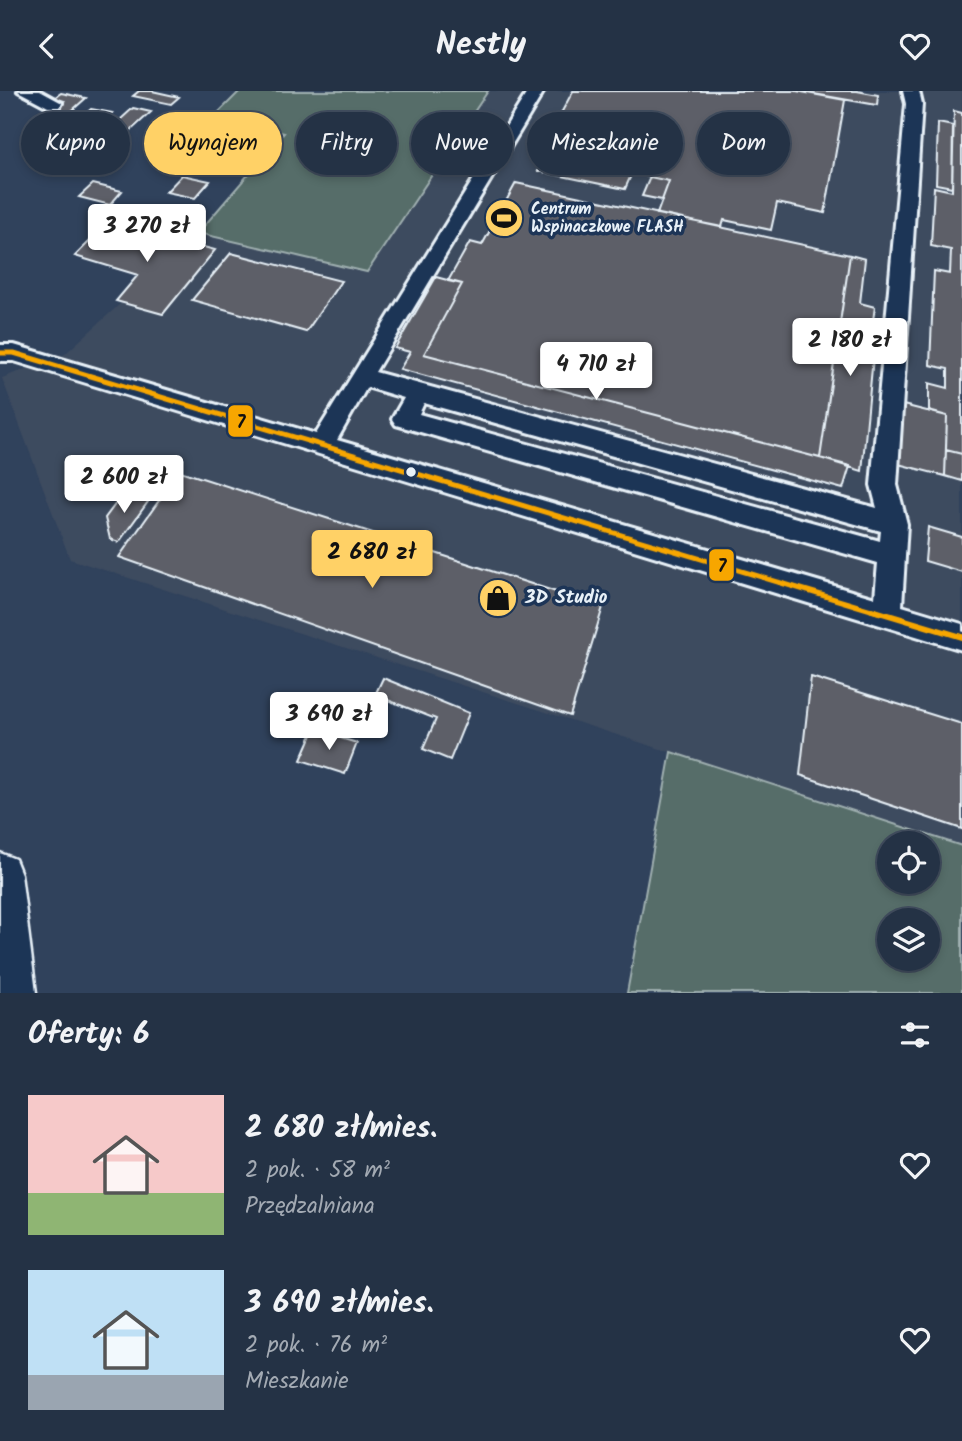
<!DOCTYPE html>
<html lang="pl">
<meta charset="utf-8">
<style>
:root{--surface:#243245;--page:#2c3a4c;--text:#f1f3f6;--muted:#a3aab3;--line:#414d5e;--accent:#ffd166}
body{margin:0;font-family:Kalam,sans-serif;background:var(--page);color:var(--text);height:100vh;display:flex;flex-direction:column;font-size:26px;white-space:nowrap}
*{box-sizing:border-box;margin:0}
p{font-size:23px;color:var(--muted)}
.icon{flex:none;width:38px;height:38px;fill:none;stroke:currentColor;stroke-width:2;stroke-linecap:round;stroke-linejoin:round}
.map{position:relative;height:902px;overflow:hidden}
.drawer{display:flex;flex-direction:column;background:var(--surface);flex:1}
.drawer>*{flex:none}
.top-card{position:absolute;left:21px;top:21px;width:920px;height:63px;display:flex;gap:14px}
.controls{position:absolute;left:877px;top:740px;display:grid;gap:14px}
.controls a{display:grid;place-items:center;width:63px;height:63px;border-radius:50%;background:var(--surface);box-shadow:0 4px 10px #0003,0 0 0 2px var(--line);font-size:35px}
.price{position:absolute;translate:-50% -60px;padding:0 16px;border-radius:7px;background:#fff;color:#222;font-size:23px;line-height:46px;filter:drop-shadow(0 2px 4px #0008)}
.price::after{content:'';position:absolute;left:50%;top:42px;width:21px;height:16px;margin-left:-10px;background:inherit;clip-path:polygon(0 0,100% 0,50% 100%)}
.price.current{background:var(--accent);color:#111}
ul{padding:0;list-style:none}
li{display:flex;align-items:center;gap:21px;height:175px;padding:0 28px}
li span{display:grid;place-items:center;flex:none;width:196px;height:140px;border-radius:0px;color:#555}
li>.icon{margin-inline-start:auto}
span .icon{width:84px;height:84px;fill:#fffc;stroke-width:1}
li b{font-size:30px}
h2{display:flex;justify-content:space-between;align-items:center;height:84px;padding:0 28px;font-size:30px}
.pill{padding:0 24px;border-radius:32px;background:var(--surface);box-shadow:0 4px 10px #0003,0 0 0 2px var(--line);font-size:24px;line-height:63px}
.pill.current{background:var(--accent);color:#111}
header{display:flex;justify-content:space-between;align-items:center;height:91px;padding:0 28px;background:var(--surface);font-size:32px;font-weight:800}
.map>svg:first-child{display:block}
.built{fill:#3e4b5f}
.green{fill:#566d69;stroke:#9fafb0;stroke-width:2;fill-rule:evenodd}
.building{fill:#5d5f67;stroke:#e8f1f8;stroke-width:2}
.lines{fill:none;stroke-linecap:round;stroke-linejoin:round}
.minor-casing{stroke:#e8f1f8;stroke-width:6}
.major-casing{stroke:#e8f1f8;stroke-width:5}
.minor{fill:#1d3557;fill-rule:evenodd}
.major{fill:#1d3557;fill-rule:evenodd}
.bus-1-far1-casing{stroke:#1d3557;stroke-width:10}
.bus-1-casing{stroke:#1d3557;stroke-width:11}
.bus-1-far1{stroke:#f7a600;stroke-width:5}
.bus-1{stroke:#f7a600;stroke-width:6}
.bus-dot{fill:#e8f1f8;stroke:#1d3557;stroke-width:2.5}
.labels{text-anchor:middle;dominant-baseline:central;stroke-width:7;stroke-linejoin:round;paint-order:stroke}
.far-poi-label{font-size:16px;font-weight:bold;fill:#e8f1f8;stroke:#1d3557;text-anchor:start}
.poi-label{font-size:19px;font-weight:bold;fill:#e8f1f8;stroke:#1d3557;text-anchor:start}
.line-badge{stroke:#1d3557;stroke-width:2.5}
.pale-badge-label{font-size:19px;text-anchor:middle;font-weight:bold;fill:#111}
</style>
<header><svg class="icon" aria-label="back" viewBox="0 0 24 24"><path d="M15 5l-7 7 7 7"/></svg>Nestly<svg class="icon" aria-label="heart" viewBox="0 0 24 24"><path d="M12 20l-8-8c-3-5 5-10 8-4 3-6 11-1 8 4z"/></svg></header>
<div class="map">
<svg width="962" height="902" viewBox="0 0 962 902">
<rect width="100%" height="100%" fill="#30425c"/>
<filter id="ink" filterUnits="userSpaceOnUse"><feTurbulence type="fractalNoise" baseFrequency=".0143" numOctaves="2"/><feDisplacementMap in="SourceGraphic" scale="14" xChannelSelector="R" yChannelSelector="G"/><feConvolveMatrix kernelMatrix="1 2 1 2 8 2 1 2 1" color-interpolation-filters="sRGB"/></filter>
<g filter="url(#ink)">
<path class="built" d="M488 0H962V755L70 468 2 287 65 263 198 142 367 180Z"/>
<path class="green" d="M240 0H488L367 181 198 142 284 42 213 27Z
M671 661 962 755V902H627ZM889 752H928V791H889ZM889 830H928V868H889Z"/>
<path class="building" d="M139 0H152L179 6 171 13 133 5Z
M573 0H796L845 9 825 122 777 112 771 139 724 129 722 136 657 123 669 90 539 63Z
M797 0H857L878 4 877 14Z
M61 2 86 7 67 24 51 20 64 10 54 7Z
M133 17 151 21 127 43 109 39Z
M91 18 112 22 104 30 82 26Z
M954 20 962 22V363L946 359 947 325 929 320V292L948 297V278L930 274 934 180 950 183 951 159 931 155 934 96 952 100Z
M938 32 953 35 952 96 936 93Z
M188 38 222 45 208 60 174 53Z
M79 57 104 62 83 82 58 76Z
M546 65 632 82 625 98 538 80Z
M182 84 210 90 195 107 166 101Z
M650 86 669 90 662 109 642 105Z
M516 92 850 164 820 367 424 263 462 193 448 190 470 151 482 154Z
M93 93 122 100 110 114 79 106Z
M109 131 215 159 163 223 116 210 138 184 75 165Z
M231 162 341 190 306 241 192 209Z
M850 164 865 168 860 212 875 216 872 236 857 232V242L875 246 862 380 820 367Z
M436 186 462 193 424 263 850 375 843 398 400 278 410 261 395 257Z
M903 314 947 325 945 385 898 373Z
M946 359 962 363V390L945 385Z
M180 380 603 516 570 625 119 466Z
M125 400 150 408 119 451 110 448 105 427Z
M928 436 962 446V481L925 470Z
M811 586 962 633V738L800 684Z
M383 587 469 622 450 669 423 658 436 628 375 604Z
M314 639 357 652 345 683 301 669Z"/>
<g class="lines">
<g class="minor-casing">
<path id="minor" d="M18 0H40L62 12 60 16H48Z
M528 0H544L375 281 877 417 871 394 906 13 903 0H919L922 13 897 394 907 433 902 515 962 533V559L14 270H0V254H14L316 343ZM367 296 404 307 392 328 396 334 878 472 875 507 337 349ZM424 312 881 440 880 450 419 323Z"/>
</g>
<g class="major-casing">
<path id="major" d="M0 762 15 768 21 783 36 902H0Z"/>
</g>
<use href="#minor" class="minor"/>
<use href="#major" class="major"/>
<g class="bus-1-far1-casing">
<path id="bus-1-far1" d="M0 262H14L878 521"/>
</g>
<g class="bus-1-casing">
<path id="bus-1" d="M872 519 962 546"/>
</g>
<use href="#bus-1-far1" class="bus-1-far1"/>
<use href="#bus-1" class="bus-1"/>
</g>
</g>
<defs>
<g id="stadium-disc" transform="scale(2.0125)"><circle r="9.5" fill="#ffd166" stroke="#1d3557"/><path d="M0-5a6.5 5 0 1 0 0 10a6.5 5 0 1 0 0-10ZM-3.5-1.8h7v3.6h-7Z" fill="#111"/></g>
<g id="shop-disc" transform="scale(2.0125)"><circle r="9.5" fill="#ffd166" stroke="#1d3557"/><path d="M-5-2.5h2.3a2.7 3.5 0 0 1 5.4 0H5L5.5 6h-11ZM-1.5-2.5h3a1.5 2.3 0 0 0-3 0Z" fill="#111"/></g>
</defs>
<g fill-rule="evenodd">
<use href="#stadium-disc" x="504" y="127"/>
<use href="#shop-disc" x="498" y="507"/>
</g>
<circle class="bus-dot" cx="411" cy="381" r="6"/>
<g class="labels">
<g class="far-poi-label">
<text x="531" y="118">Centrum<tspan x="531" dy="18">Wspinaczkowe FLASH</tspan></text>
</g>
<g class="poi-label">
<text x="525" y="507">3D Studio</text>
</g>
</g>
<g class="line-badge">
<rect x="227" y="313" width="27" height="34" rx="7" fill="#f7a600"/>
<rect x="708" y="457" width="27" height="34" rx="7" fill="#f7a600"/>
</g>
<g class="pale-badge-label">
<text x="241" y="337">7</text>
<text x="722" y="481">7</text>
</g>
</svg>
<div class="controls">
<a><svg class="icon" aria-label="locate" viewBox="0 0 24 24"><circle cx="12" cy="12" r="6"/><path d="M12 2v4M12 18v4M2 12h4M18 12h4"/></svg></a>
<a><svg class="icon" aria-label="layers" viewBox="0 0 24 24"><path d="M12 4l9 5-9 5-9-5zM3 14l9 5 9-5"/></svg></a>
</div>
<b class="price" style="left:147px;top:173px">3 270 zł</b>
<b class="price" style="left:850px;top:287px">2 180 zł</b>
<b class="price" style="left:596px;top:311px">4 710 zł</b>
<b class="price" style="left:124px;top:424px">2 600 zł</b>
<b class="price current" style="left:372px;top:499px">2 680 zł</b>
<b class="price" style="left:329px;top:661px">3 690 zł</b>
<div class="top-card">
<a class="pill">Kupno</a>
<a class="pill current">Wynajem</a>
<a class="pill">Filtry</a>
<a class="pill">Nowe</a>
<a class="pill">Mieszkanie</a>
<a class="pill">Dom</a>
</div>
</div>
<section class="drawer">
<h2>Oferty: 6<svg class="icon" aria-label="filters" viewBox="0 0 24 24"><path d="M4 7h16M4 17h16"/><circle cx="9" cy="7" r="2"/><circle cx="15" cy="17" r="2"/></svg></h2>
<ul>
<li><span style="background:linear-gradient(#f6c9c9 70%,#8fb573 0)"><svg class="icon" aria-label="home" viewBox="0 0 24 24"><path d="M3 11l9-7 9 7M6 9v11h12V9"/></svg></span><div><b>2 680 zł/mies.</b><p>2 pok. · 58 m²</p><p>Przędzalniana</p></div><svg class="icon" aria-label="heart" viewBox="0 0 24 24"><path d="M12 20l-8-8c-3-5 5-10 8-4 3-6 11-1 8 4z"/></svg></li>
<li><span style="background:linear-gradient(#bfe0f5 75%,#9aa5b1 0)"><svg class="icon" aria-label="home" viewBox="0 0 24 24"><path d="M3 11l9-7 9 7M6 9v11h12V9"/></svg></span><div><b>3 690 zł/mies.</b><p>2 pok. · 76 m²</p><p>Mieszkanie</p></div><svg class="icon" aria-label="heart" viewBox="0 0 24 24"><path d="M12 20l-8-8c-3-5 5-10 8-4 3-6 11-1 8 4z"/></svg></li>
</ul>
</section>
